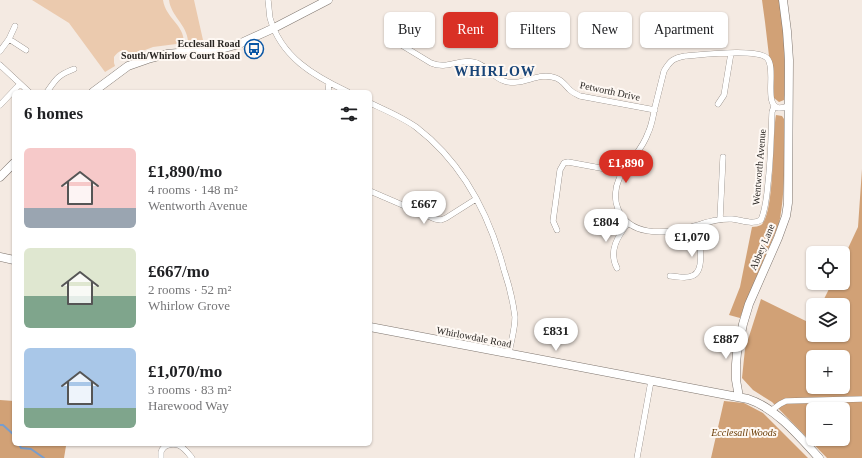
<!DOCTYPE html>
<meta charset="utf-8">
<style>
:root{--surface:#fff;--page:#f2f2f2;--text:#202124;--muted:#757577;--accent:#d93025}
body{margin:0;font-family:"Times New Roman",serif;background:var(--page);color:var(--text);height:100vh;display:flex;flex-direction:column;font-size:15px;white-space:nowrap}
*{box-sizing:border-box;margin:0}
p{font-size:13px;color:var(--muted)}
.icon{flex:none;width:22px;height:22px;fill:none;stroke:currentColor;stroke-width:2;stroke-linecap:round;stroke-linejoin:round}
.map{position:relative;flex:1;overflow:hidden}
.side{position:absolute;left:12px;top:90px;width:360px;height:356px;display:flex;flex-direction:column;background:var(--surface);border-radius:6px;box-shadow:0 1px 3px #0004}
.side>*{flex:none}
.guide{position:absolute;left:384px;top:12px;width:380px;height:36px;display:flex;gap:8px}
.fabs{position:absolute;left:806px;top:246px;display:grid;gap:8px}
.fabs a{display:grid;place-items:center;width:44px;height:44px;border-radius:6px;background:var(--surface);box-shadow:0 1px 3px #0004;font-size:20px}
.price{position:absolute;translate:-50% -34px;padding:0 9px;border-radius:14px;background:#fff;color:#222;font-size:13px;line-height:26px;filter:drop-shadow(0 1px 2px #0008)}
.price::after{content:'';position:absolute;left:50%;top:24px;width:12px;height:9px;margin-left:-6px;background:inherit;clip-path:polygon(0 0,100% 0,50% 100%)}
.price.selected{background:var(--accent);color:#fff}
ul{padding:0;list-style:none}
li{display:flex;align-items:center;gap:12px;height:100px;padding:0 12px}
li span{display:grid;place-items:center;flex:none;width:112px;height:80px;border-radius:6px;color:#555}
li>.icon{margin-inline-start:auto}
span .icon{width:48px;height:48px;fill:#fffc;stroke-width:1}
li b{font-size:17px}
h2{display:flex;justify-content:space-between;align-items:center;height:48px;padding:0 12px;font-size:17px}
.pill{padding:0 14px;border-radius:6px;background:var(--surface);box-shadow:0 1px 3px #0004;font-size:14px;line-height:36px}
.pill.selected{background:var(--accent);color:#fff}
.map>svg:first-child{display:block}
.green{fill:#ebcaae}
.forest{fill:#d1a176;fill-rule:evenodd}
.lines{fill:none;stroke-linecap:round;stroke-linejoin:round}
.stream{stroke:#789dcd;stroke-width:2}
.street-casing{stroke:#7e756e;stroke-width:6}
.secondary-casing{stroke:#7e756e;stroke-width:9}
.primary-casing{stroke:#7e756e;stroke-width:9}
.street{stroke:#fff;stroke-width:5.5}
.secondary{stroke:#fff;stroke-width:8}
.primary{stroke:#fff;stroke-width:8}
.labels{text-anchor:middle;dominant-baseline:central;stroke-width:4;stroke-linejoin:round;paint-order:stroke}
.poi-label{font-size:10px;font-weight:bold;fill:#282522;stroke:#fef8f3;text-anchor:end}
.street-label{font-size:10px;fill:#282522;stroke:#fef8f3}
.park-label{font-size:10px;font-style:italic;fill:#6b3d07;stroke:#fef8f3}
.district-label{font-size:14px;font-weight:bold;letter-spacing:1px;fill:#194578;stroke:#fef8f3}
</style>
<div class="map">
<svg width="862" height="458" viewBox="0 0 862 458">
<rect width="100%" height="100%" fill="#f4eae2"/>
<path class="green" d="M32 0H163C166 19 184 24 184 43L153 47 132 55C126 47 119 50 114 57V63L115 66 105 72 69 23Z
M169 0H194L203 40 189 42 188 41C187 25 171 16 169 0Z"/>
<path class="forest" d="M762 0H779C785 31 785 63 785 95L784 100 779 102 774 98 771 63 769 56 765 22Z
M776 115 782 116 784 119C784 154 786 189 779 224L750 292 740 318 729 315 740 287 752 227C755 227 759 226 761 225 775 215 772 135 776 115Z
M862 169V458H827L772 402 753 390 742 378 745 349 761 299 812 324 813 323V335H843V305H821L832 283H843V259L858 227ZM813 357H843V387H813ZM813 409H843V439H813Z
M0 400 14 401V444H65L66 446 64 458H0Z
M724 401 744 403 763 413 808 458H711Z"/>
<g class="lines">
<path class="stream" d="M0 425H3L14 435
M19 444 21 448 31 449 44 458"/>
<g class="street-casing">
<path id="street" d="M268 0C269 6 269 12 270 18 281 57 314 76 348 92
M396 35 398 43 431 63C447 70 458 59 473 62 486 64 492 77 504 81 522 87 538 71 556 78 562 80 565 85 570 90 573 93 576 94 580 96L655 110
M9 39 26 50
M0 51 9 39 15 26
M0 65 29 92
M47 92C56 79 58 75 74 69
M328 92 329 83
M370 103C385 110 402 117 416 127 463 163 489 213 504 270 509 285 513 301 515 317 515 329 511 342 509 353
M718 104 724 95 731 53
M0 105 20 84
M774 106 772 112C771 136 771 159 768 183 767 195 766 208 761 220 752 225 742 220 732 219 716 218 703 224 687 228 663 234 629 236 618 209 614 200 615 188 619 179 622 171 629 164 634 157 640 149 645 142 648 133 652 125 653 116 655 107 658 95 661 83 664 71 670 61 673 58 685 56 700 55 757 48 767 58 777 68 763 106 779 108 782 108 786 107 788 106
M370 191 435 219 441 220 446 218 476 199
M720 219 723 157
M557 230 553 221 560 170 564 163 568 162 622 172
M617 268C608 251 618 236 628 223
M670 276C677 276 685 279 692 276 702 273 701 257 700 248 700 240 696 233 694 226
M772 410 780 404 786 401 862 399
M161 458C161 457 161 452 161 452 163 445 172 443 178 445 184 447 188 453 192 458
M637 458 651 381"/>
</g>
<g class="secondary-casing">
<path id="secondary" d="M0 257 14 260
M370 327 748 399C776 408 800 437 819 458
M739 397 736 380V364L737 353 743 324 749 304 778 238 786 216 788 203 789 60 787 31 783 0"/>
</g>
<g class="primary-casing">
<path id="primary" d="M93 92 128 66 148 59 167 54 221 49 239 44 274 28 328 0
M0 177 14 163"/>
</g>
<use href="#street" class="street"/>
<use href="#secondary" class="secondary"/>
<use href="#primary" class="primary"/>
</g>
<defs>
<g id="bus-ring" transform="scale(1)"><circle r="9.5" fill="#fef8f3" stroke="#0855a4" stroke-width="1.5"/><path d="M-5-6H5V4H4V6H2V4H-2V6H-4V4H-5ZM-3.5-4V0h7V-4ZM-3.5 1.2v1.5H-2V1.2ZM2 1.2v1.5H3.5V1.2Z" fill="#0855a4"/></g>
</defs>
<g fill-rule="evenodd">
<use href="#bus-ring" x="254" y="49"/>
</g>
<g class="labels">
<g class="poi-label">
<text x="240" y="43">Ecclesall Road<tspan x="240" dy="12">South/Whirlow Court Road</tspan></text>
</g>
<g class="street-label">
<text transform="translate(610 91) rotate(12)">Petworth Drive</text>
<text transform="translate(759 167) rotate(-85)">Wentworth Avenue</text>
<text transform="translate(762 247) rotate(-67)">Abbey Lane</text>
<text transform="translate(474 337) rotate(11)">Whirlowdale Road</text>
</g>
<g class="park-label">
<text x="744" y="432">Ecclesall Woods</text>
</g>
<g class="district-label">
<text x="495" y="71">WHIRLOW</text>
</g>
</g>
</svg>
<div class="fabs">
<a><svg class="icon" aria-label="locate" viewBox="0 0 24 24"><circle cx="12" cy="12" r="6"/><path d="M12 2v4M12 18v4M2 12h4M18 12h4"/></svg></a>
<a><svg class="icon" aria-label="layers" viewBox="0 0 24 24"><path d="M12 4l9 5-9 5-9-5zM3 14l9 5 9-5"/></svg></a>
<a>+</a>
<a>−</a>
</div>
<b class="price selected" style="left:626px;top:184px">£1,890</b>
<b class="price" style="left:424px;top:225px">£667</b>
<b class="price" style="left:606px;top:243px">£804</b>
<b class="price" style="left:692px;top:258px">£1,070</b>
<b class="price" style="left:556px;top:352px">£831</b>
<b class="price" style="left:726px;top:360px">£887</b>
<div class="guide">
<a class="pill">Buy</a>
<a class="pill selected">Rent</a>
<a class="pill">Filters</a>
<a class="pill">New</a>
<a class="pill">Apartment</a>
</div>
<section class="side">
<h2>6 homes<svg class="icon" aria-label="filters" viewBox="0 0 24 24"><path d="M4 7h16M4 17h16"/><circle cx="9" cy="7" r="2"/><circle cx="15" cy="17" r="2"/></svg></h2>
<ul>
<li><span style="background:linear-gradient(#f6c9c9 75%,#9aa5b1 0)"><svg class="icon" aria-label="home" viewBox="0 0 24 24"><path d="M3 11l9-7 9 7M6 9v11h12V9"/></svg></span><div><b>£1,890/mo</b><p>4 rooms · 148 m²</p><p>Wentworth Avenue</p></div></li>
<li><span style="background:linear-gradient(#dfe7d0 60%,#7fa58c 0)"><svg class="icon" aria-label="home" viewBox="0 0 24 24"><path d="M3 11l9-7 9 7M6 9v11h12V9"/></svg></span><div><b>£667/mo</b><p>2 rooms · 52 m²</p><p>Whirlow Grove</p></div></li>
<li><span style="background:linear-gradient(#a9c7e8 75%,#7fa58c 0)"><svg class="icon" aria-label="home" viewBox="0 0 24 24"><path d="M3 11l9-7 9 7M6 9v11h12V9"/></svg></span><div><b>£1,070/mo</b><p>3 rooms · 83 m²</p><p>Harewood Way</p></div></li>
</ul>
</section>
</div>
